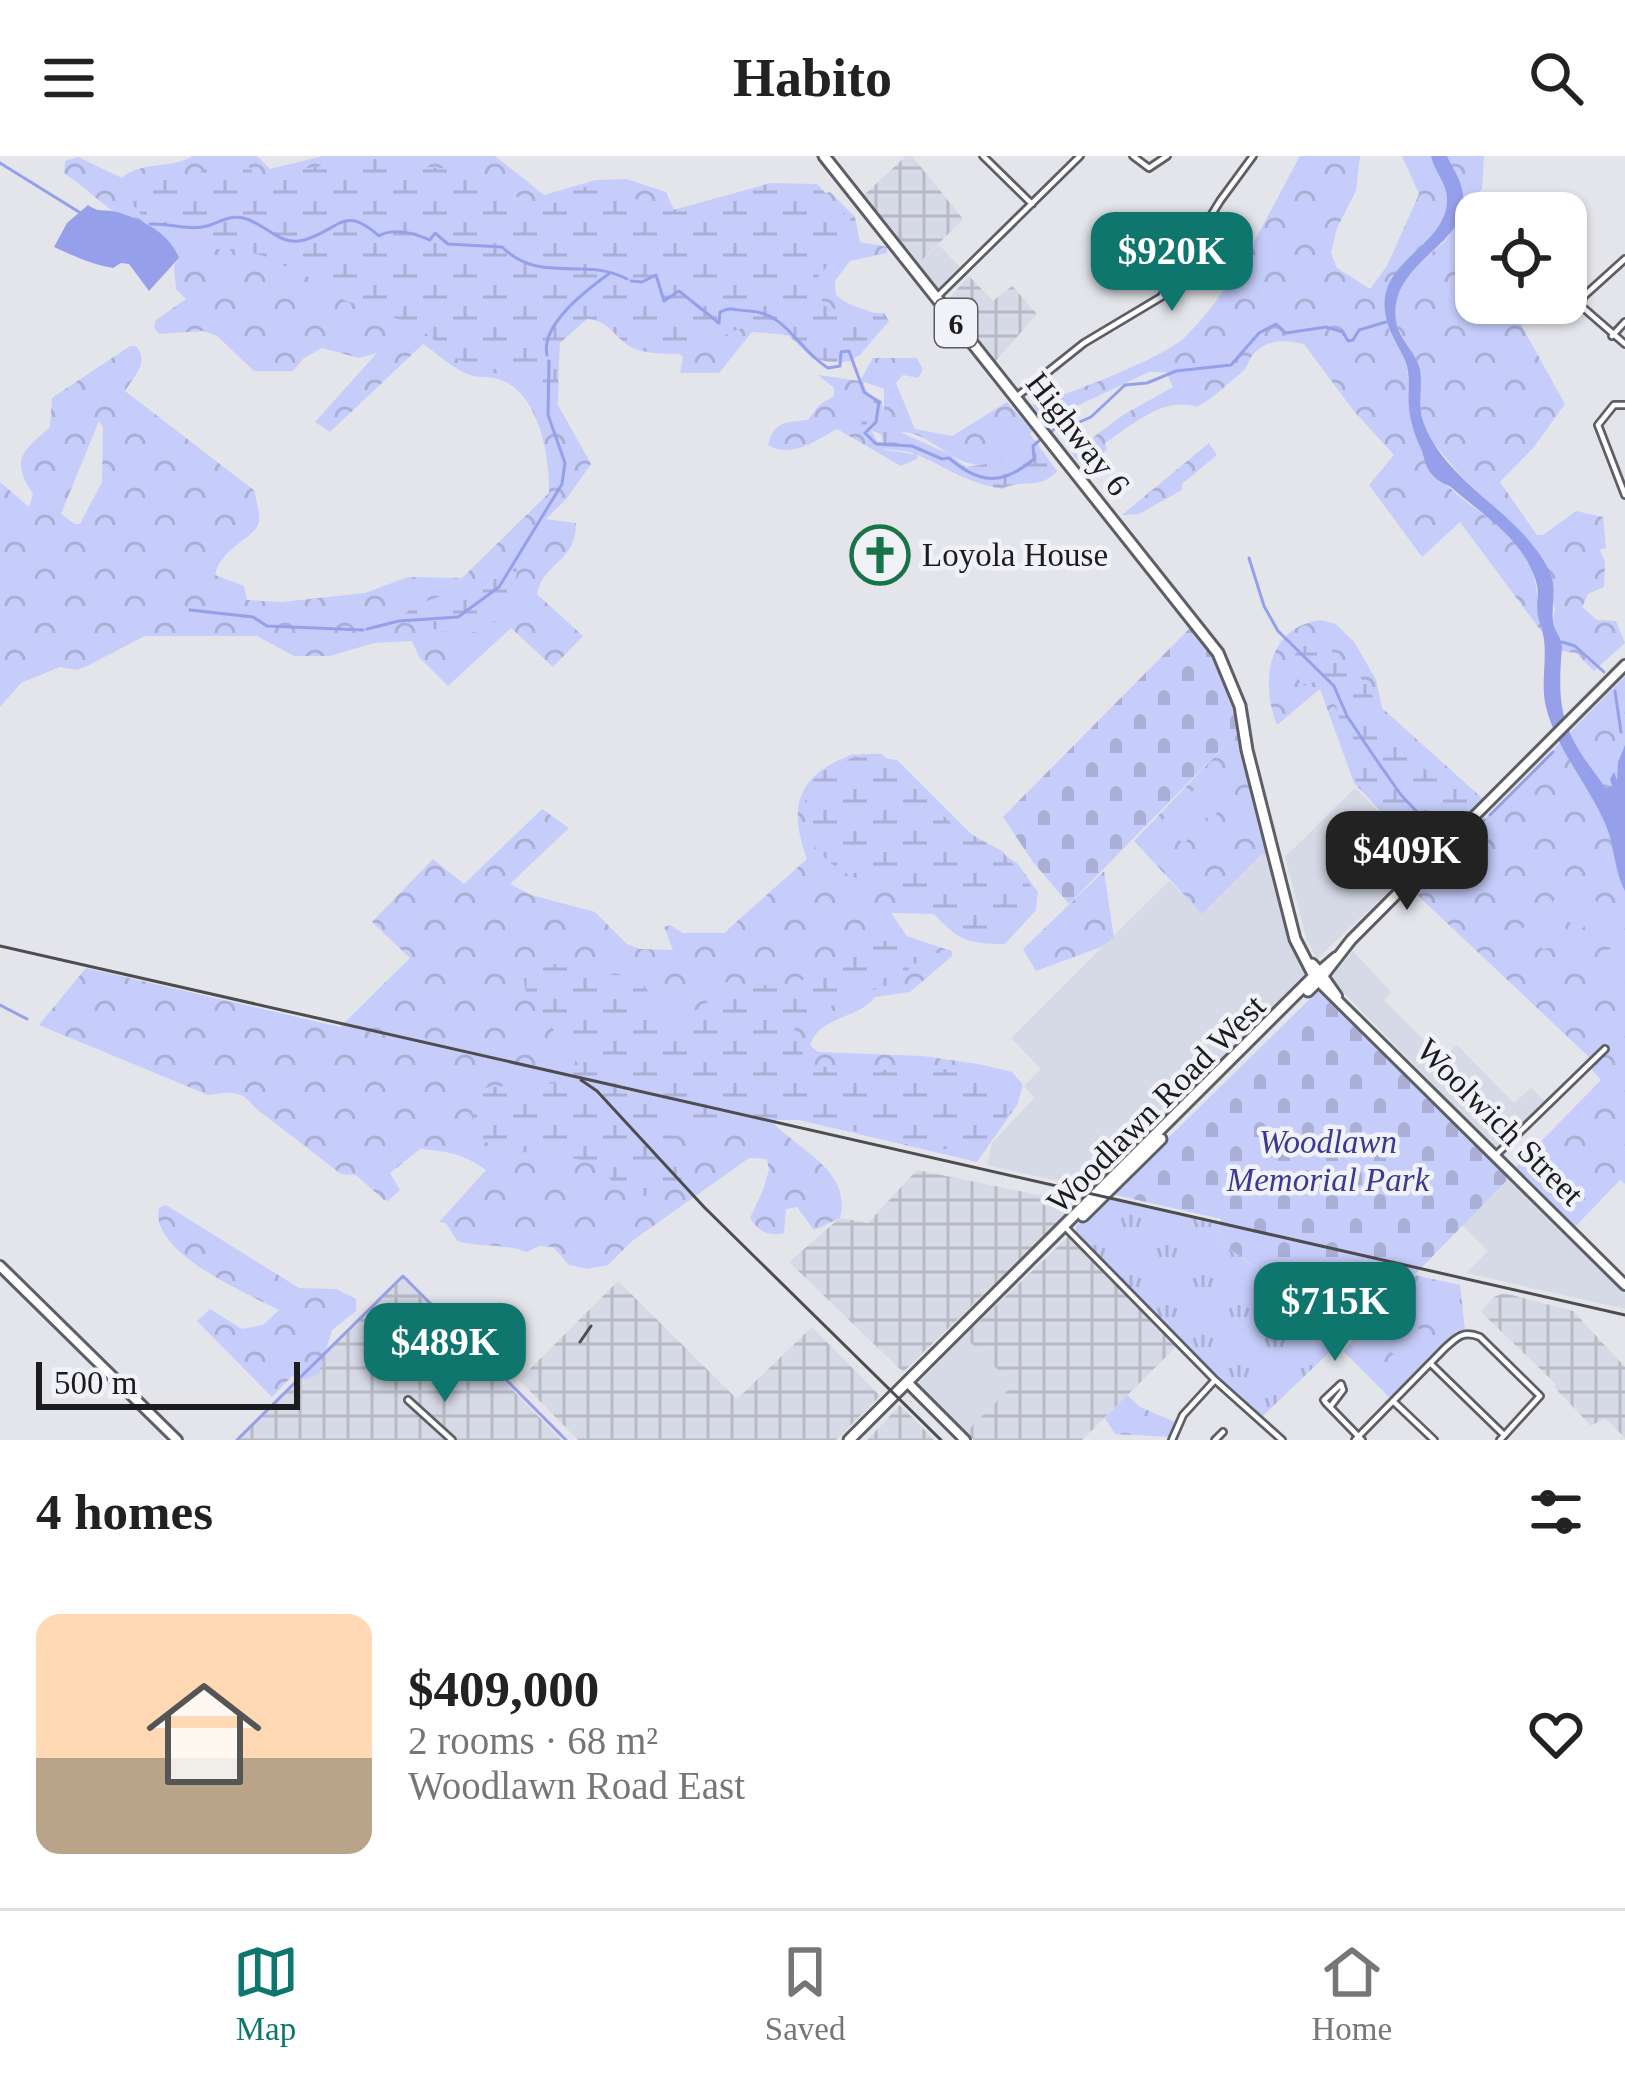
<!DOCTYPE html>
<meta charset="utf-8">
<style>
:root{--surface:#fff;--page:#f6f6f6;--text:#222;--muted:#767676;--line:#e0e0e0;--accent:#0f766e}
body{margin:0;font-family:Georgia,serif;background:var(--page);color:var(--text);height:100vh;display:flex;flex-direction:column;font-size:45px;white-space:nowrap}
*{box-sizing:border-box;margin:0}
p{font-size:39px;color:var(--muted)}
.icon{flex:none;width:66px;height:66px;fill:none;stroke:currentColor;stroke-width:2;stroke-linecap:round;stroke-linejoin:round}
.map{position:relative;height:1284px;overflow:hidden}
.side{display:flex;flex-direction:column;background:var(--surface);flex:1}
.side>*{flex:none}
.tools{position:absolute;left:1455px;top:36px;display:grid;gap:24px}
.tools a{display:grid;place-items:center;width:132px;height:132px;border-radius:24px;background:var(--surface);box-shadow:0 3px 9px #0004;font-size:60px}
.scale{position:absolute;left:36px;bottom:30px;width:264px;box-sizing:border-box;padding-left:12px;border:6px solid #1c1c1e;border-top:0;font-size:33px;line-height:42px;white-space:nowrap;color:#1c1c1e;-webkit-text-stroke:9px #f1f2f8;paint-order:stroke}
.price{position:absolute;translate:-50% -102px;padding:0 27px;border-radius:24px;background:var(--accent);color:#fff;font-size:39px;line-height:78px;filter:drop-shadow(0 3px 6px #0008)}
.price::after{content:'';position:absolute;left:50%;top:72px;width:36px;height:27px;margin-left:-18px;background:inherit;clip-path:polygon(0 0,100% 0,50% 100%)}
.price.on{background:#222;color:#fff}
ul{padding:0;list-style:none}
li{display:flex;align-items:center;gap:36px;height:300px;padding:0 36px}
li span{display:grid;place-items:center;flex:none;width:336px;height:240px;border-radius:24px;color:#555}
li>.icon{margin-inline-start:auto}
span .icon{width:144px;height:144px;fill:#fffc;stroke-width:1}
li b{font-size:51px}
h2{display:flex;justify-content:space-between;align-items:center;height:144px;padding:0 36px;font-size:51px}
header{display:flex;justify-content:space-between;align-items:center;height:156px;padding:0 36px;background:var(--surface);font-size:54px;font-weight:800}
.menu{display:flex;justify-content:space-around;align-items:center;height:168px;border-top:3px solid var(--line);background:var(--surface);font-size:33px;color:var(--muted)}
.menu a{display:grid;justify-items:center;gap:6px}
.menu .on{color:var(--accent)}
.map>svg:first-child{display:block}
.built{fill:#d6d9e6}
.industrial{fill:url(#industrial-grid)}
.grass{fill:url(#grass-tufts)}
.forest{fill:url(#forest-crowns);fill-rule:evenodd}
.wetland{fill:url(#wetland-marsh)}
.cemetery{fill:url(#cemetery-stones)}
.garden{fill:#c6cdfa}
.water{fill:#96a0ea}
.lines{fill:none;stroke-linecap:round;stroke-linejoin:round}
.stream{stroke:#96a0ea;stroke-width:3}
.river{stroke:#96a0ea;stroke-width:8}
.minor-casing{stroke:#5e5f64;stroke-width:10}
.secondary-casing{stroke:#5e5f64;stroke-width:14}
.primary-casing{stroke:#5e5f64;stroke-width:15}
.minor{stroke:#fff;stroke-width:4.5}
.secondary{stroke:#fff;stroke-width:8}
.primary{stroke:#fff;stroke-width:9}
.rail{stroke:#4d4d50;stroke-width:3}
.labels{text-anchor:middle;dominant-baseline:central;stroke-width:9;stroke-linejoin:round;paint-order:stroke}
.shield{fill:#f1f2f8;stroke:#5c5c5f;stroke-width:3}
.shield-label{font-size:30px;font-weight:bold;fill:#1c1c1e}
.street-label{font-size:33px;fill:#1c1c1e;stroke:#f1f2f8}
.poi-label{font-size:33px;fill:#1c1c1e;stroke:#f1f2f8;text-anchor:start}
.park-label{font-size:33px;font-style:italic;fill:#393a90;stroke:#f1f2f8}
</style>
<header><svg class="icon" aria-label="menu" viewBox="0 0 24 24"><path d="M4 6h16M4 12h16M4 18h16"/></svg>Habito<svg class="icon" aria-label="search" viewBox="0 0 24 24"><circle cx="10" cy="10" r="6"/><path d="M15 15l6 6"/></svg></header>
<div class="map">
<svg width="1625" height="1284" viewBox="0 0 1625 1284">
<defs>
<pattern id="industrial-grid" width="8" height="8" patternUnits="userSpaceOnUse" patternTransform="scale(3)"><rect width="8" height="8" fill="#d6d9e6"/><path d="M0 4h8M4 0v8" fill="none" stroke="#b7bac5"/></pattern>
<pattern id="grass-tufts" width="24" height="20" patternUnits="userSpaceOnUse" patternTransform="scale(3)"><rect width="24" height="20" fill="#c6cdfa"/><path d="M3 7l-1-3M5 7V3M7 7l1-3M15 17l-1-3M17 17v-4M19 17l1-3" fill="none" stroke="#aaafd6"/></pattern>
<pattern id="forest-crowns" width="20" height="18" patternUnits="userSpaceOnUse" patternTransform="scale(3)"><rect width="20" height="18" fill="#c6cdfa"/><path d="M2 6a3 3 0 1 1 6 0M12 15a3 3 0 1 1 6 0" fill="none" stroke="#aaafd6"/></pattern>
<pattern id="wetland-marsh" width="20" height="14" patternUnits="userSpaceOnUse" patternTransform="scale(3)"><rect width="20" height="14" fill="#c6cdfa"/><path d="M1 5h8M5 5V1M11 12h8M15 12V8" fill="none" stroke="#aaafd6"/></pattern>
<pattern id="cemetery-stones" width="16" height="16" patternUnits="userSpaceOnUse" patternTransform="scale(3)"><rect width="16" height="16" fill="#c6cdfa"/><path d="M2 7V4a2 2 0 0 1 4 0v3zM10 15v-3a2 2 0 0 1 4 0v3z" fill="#aaafd6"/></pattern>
</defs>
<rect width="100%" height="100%" fill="#e4e5eb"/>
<path class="built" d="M939 89 963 114 936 138 914 112Z
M1355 632 1424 701 1317 803 1307 784 1285 701Z
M1269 696 1288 777 1305 814 1304 822 1094 1033 987 1009 992 987 1034 942 1024 930 1041 913 1011 882 1169 725 1203 757 1260 700Z
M1353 795 1391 836 1384 844 1442 902 1457 889 1514 947 1531 932 1545 945 1496 992 1330 823Z
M1510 1021 1625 1138V1153L1466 1117 1488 1095 1462 1069Z
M964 1180 1013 1229 966 1276 918 1228Z"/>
<path class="industrial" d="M906 0H912L963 63 914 112 863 40Z
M969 120 993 145 1012 130 1037 158 995 206 944 148Z
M917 1014 1078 1047 903 1216 789 1106 840 1062 868 1067Z
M1069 1080 1176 1191 1082 1284H974L966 1276 1013 1229 964 1180Z
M403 1121 561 1284H236Z
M618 1125 737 1243 812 1171 880 1240 836 1284H578L519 1224Z
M1504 1137 1573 1155 1625 1211V1282L1605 1262 1591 1270 1554 1231 1556 1228 1481 1156 1494 1141Z
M900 1249 934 1284H867Z"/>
<path class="grass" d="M1105 1042 1220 1069 1218 1085 1253 1110 1278 1112 1298 1122 1325 1154 1340 1152 1336 1179 1342 1184 1263 1260H1258L1076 1079V1070Z"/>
<path class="forest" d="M193 0H257L270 13 323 0H495L544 39 596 24 626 23 666 36 675 56 740 63 830 36 855 61 860 86 887 91V97L850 105 835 125 836 139C852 154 873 152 888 166L859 200 813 203 788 179 752 176 719 217H680L683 201 675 194 608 158 586 155 559 188 558 249 591 308 567 342 546 363 576 367C576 407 543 406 537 438L583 480 553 511 511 472 448 530 419 501 412 485 374 487 330 500H294L257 480H145L87 510 76 514 60 511 21 527 0 551V326L29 351 33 338C10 303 22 296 50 271L52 242 130 190H136C150 207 134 220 125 235L255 335C255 344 261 357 259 365 257 382 222 389 215 419L244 430 247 444 282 446 365 437 408 421 462 422 549 337C550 301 539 235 498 223 489 220 479 222 470 219 454 214 437 197 423 188L330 276 315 266 377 197 359 202 322 192 304 202 293 215H254L217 180 203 175 159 178 154 171 156 164 186 143 176 133 174 110 179 102C155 60 141 75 110 53 95 42 81 28 64 17L65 5 78 1 122 22C142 4 170 14 193 0ZM99 265 103 271 102 326 80 368H75L61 358Z
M1300 0H1360L1356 35 1337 72 1331 97 1337 112 1370 133 1387 110 1419 38 1402 0H1431C1434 15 1446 26 1447 42 1448 92 1380 99 1385 157 1386 176 1400 190 1406 208 1410 222 1407 239 1409 253 1411 272 1422 297 1433 313 1456 346 1497 361 1521 393 1542 421 1534 449 1544 479L1460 366 1422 401 1369 329 1394 299 1353 254 1304 188C1284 184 1266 182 1252 200 1247 207 1248 211 1242 216 1228 227 1212 244 1196 251 1163 240 1133 269 1105 287L1107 294 1095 303 1079 306 1072 297 1123 259 1173 231 1166 216H1149L1045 265 1032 249C1064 240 1164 202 1185 181 1235 132 1266 61 1300 0Z
M1447 0H1484L1482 33 1478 38 1498 57H1476V147H1509L1565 248 1534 291 1500 326 1537 379H1543L1576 355 1603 361 1606 392 1600 394 1605 406 1604 431 1588 438 1582 451 1597 464 1616 465 1625 487 1594 515 1576 497 1561 495 1562 486 1552 467 1555 453 1532 388 1460 319 1433 286 1421 263 1420 210 1395 168 1396 140 1403 123 1447 83 1458 65 1463 40Z
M873 202H917L923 214 918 222 903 219 896 227 915 273 952 280 1007 246 1033 275 1001 307C991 308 981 310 972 308 943 303 918 263 886 281L871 274 884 255V233L864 226 861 234 875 246 873 262 861 263 866 282 887 294 918 299 917 303 901 310 837 273C815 285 792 303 768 289 774 265 786 266 808 264L819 249 834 240V232L818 219 860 225Z
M1209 287 1217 299 1182 328V334L1139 358 1122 359Z
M1320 464 1336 468 1355 487 1376 524 1382 552 1483 643 1424 701 1354 627 1320 533 1277 569C1260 526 1267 472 1320 464Z
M1625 520V1028L1620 1024 1575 1071 1516 1011 1601 924 1585 906 1589 901 1414 736Z
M1240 574 1269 696 1260 700 1202 758 1134 685Z
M853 598 897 604 971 678 1017 707 1038 736 1036 754 1005 788C969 788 959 785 934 758L891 757 907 780 951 795 952 800 910 836 875 841C857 864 821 859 810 889L818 896 923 900 978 908 1012 916 1023 929 1017 949 977 1006 778 959 775 969C801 995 852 1016 840 1062L814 1074 797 1051 786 1053 784 1077C767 1081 759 1075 750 1062L763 1034 769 1014 767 1003 749 1002 632 1085 608 1109 587 1113 569 1109 553 1091 539 1090 527 1096C504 1087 481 1092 457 1085L446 1067 439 1066 486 1014C464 998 446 995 420 993L390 1017 400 1034 388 1045 384 1044 356 1019 341 1018 254 951C242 933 228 936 208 939L39 869 86 812 340 871 410 802 372 766 433 703 464 728 542 653 569 672 510 728 531 739 595 756 627 788 640 793 673 794 664 771 670 769 683 777H724L807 703C787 649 798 619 853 598Z
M1104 715 1114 782 1101 791 1036 815 1023 793Z
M166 1049 299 1132 336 1133 356 1143V1155L332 1174 319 1218 307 1223 292 1220 272 1241 197 1165 210 1153 242 1173 263 1169 279 1154C246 1137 149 1096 159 1052Z
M1414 1119 1460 1129 1465 1174 1457 1175 1390 1242 1343 1195Z
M1127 1239 1140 1251 1175 1266 1170 1281 1115 1278 1105 1262Z"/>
<path class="wetland" d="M226 0 243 1 261 29 277 28 296 14 327 9 334 0H423L428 11 463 14 536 50 559 46 577 31H596L673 54 771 27 817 28 852 66 850 84 816 123 822 145 839 156 884 157 889 165 852 205C798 213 807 179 769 172 730 165 718 190 689 196 677 199 654 198 642 195 618 191 613 164 587 163L560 187 557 241 548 245 522 228 458 203 415 169 338 142 318 126 264 100 240 93H215L175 68H150L123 38 133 20 196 19Z
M863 227 869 239 881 244 884 255 871 274 877 285 883 287 881 277 891 272 949 298 966 311 1001 306 1030 278 1057 315C1040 335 1022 322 1002 333 965 326 947 312 918 299 903 292 887 297 872 287 863 281 862 273 861 263L873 262 875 247 862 241Z
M509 404 517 413C515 457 489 486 442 475 428 472 419 467 404 467L405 458C420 442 456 439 477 426 489 419 495 407 509 404Z
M1325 489 1368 529 1379 557 1423 612 1482 644 1425 700 1356 627 1341 567 1324 522 1303 530 1295 518 1292 502 1303 490Z
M861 598H882L952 668 1002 695 1036 736 1035 753C1017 770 996 785 969 777 954 773 943 759 929 752 873 725 787 717 808 629L821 616Z
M897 783 924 795 950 799 937 805 911 808 907 817 895 826 805 860 795 870 794 879 807 907 845 915 955 913 999 928 1011 955 975 1002 954 994 914 990 809 964H686L667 972 684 1003 685 1019C673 1034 654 1043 634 1039 615 1035 605 1012 588 1006 552 994 509 1003 476 980L471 947 478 934C512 922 555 943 579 909L526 836 523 820 533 808C556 805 569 812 590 816 632 825 636 807 659 855 688 864 708 853 722 826L789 831 872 787Z"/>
<path class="cemetery" d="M1190 472C1217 501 1230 536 1240 574L1069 748 1033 706 1003 661Z
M1318 835 1510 1021 1388 1146 1373 1131 1352 1127 1341 1136 1340 1152 1325 1154 1298 1122 1278 1112 1254 1110 1218 1085 1221 1063 1111 1038Z"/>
<path class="garden" d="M1212 618 1234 642 1209 664 1187 640Z
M1186 642 1208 666 1183 688 1162 664Z
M1581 723 1599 749 1592 764 1579 775 1553 751V745Z
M1546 752 1552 753 1572 781 1558 791 1543 793 1521 774Z
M1620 790 1625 830 1593 837C1585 809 1592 797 1620 790Z
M1437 1132H1457L1461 1152 1436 1172 1419 1139Z
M1396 1151 1434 1187 1409 1213 1371 1177Z"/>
<path class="water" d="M1431 0H1447C1452 11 1460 22 1462 33 1476 89 1387 103 1396 165 1398 182 1416 196 1420 213 1423 231 1417 251 1424 268 1448 329 1518 355 1548 412 1558 430 1551 447 1553 466 1554 475 1562 481 1562 491 1556 560 1564 577 1606 632L1612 630 1610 623 1614 616 1617 624 1618 606 1625 589V735C1613 712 1615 687 1604 665 1587 627 1556 592 1546 551 1540 528 1548 501 1543 478 1542 472 1539 466 1538 460 1535 442 1542 438 1533 417 1515 373 1470 352 1438 319 1424 304 1411 274 1409 253 1407 238 1411 221 1406 207 1399 189 1387 176 1385 156 1378 102 1448 91 1447 42 1446 26 1434 15 1431 0Z
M88 49C100 58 104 52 117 56 142 64 169 76 179 102L149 135 129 108 121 107 113 112C91 108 76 101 54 91L67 67Z"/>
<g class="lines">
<path class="stream" d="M0 7 79 56
M150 68C169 67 189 75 207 70 221 66 228 59 243 62 266 67 279 91 304 84 340 74 343 48 379 80 394 71 416 78 430 84L435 77 448 88 502 91C541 129 583 100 627 123
M631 125 642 126 656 119 664 145 679 135 719 167 720 156C732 150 736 155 749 155 786 156 798 194 828 212L840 210 841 196 849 195 864 236 879 246 876 266 865 277 876 288 912 290 942 303 949 302C979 328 1002 330 1034 303L1033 290 1041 283
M547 199C540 168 589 132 610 117
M1050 277 1063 265 1075 268 1091 261 1125 229 1147 227 1176 215 1231 209 1259 177 1276 168 1286 177 1326 171 1343 176 1348 185 1353 184 1359 174 1386 166
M1249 402 1264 450 1278 475 1334 530 1347 560 1373 599 1401 639 1443 683
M190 454 253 461 267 470 363 474
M367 473 399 465 458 461 499 431 562 328 565 307 548 259 549 205
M1562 486 1575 490 1604 516
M1615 535 1621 576
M1490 659 1553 596
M1444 706 1484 664
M1413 736 1440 710
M0 849 27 863
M237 1284 403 1120 566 1284"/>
<path class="river" d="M1426 292C1428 309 1434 320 1450 326"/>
<g class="minor-casing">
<path id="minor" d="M983 0 1032 48
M1133 0 1149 12 1167 0
M1625 103 1584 140 1580 149 1625 188
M939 139 1080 0
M1612 180 1625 166
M1015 242 1084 187 1161 141 1220 45 1253 0
M1625 249H1614L1598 269 1625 339
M1496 999 1605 893
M1064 1070 1215 1224 1282 1284
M1431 1208 1504 1279
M408 1244 452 1284
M1393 1245 1434 1284
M1330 1251 1343 1234 1341 1228 1324 1244 1326 1247 1362 1284
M1172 1284 1183 1259 1215 1224
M1215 1284 1223 1276
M1355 1284 1444 1193C1457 1181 1463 1174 1480 1181L1540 1240 1500 1284"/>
</g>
<g class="secondary-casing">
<path id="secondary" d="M1336 801 1314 820 1318 825 1625 1129
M1337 840 1323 820 1351 784 1625 509
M0 1110 177 1284
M907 1226 965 1284"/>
</g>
<g class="primary-casing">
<path id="primary" d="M824 0 1218 497 1240 550 1247 594 1295 783 1314 820 849 1284
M1308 835 1323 820 1312 808
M1083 1060 1161 983"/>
</g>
<use href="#minor" class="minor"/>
<use href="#secondary" class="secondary"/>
<use href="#primary" class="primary"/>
<path class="rail" d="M0 790 1625 1159
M581 924 597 935 704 1051 941 1284
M580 1186 591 1170"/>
</g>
<defs>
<g id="church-ring" transform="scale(3)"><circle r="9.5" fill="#f1f2f8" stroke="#177449" stroke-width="1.5"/><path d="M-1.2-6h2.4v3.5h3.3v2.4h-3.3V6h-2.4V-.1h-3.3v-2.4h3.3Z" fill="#177449"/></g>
</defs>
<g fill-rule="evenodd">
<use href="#church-ring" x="880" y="399"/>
</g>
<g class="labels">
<rect class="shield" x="935" y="143" width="42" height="48" rx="9"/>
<g class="shield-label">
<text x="956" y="167">6</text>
</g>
<g class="street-label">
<text transform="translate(1078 278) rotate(52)">Highway 6</text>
<text transform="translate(1156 948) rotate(-45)">Woodlawn Road West</text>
<text transform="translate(1500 966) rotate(45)">Woolwich Street</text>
</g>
<g class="poi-label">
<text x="922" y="399">Loyola House</text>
</g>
<g class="park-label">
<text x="1328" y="986">Woodlawn<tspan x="1328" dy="38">Memorial Park</tspan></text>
</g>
</g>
</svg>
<div class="tools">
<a><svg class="icon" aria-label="locate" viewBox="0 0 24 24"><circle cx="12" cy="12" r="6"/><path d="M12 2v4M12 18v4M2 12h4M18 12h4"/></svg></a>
</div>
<div class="scale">500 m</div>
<b class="price" style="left:1172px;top:158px">$920K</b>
<b class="price on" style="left:1407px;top:757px">$409K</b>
<b class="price" style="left:1335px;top:1208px">$715K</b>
<b class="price" style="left:445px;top:1249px">$489K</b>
</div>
<section class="side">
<h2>4 homes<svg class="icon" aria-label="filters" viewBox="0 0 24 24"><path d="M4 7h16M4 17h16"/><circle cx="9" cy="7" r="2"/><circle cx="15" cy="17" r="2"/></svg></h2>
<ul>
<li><span style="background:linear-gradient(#ffd9b3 60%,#b9a48a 0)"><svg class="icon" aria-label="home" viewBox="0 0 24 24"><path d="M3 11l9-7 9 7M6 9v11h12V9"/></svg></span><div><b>$409,000</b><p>2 rooms · 68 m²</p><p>Woodlawn Road East</p></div><svg class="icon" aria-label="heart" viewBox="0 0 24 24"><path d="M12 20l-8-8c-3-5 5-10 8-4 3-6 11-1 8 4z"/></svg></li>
</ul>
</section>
<nav class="menu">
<a class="on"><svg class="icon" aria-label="map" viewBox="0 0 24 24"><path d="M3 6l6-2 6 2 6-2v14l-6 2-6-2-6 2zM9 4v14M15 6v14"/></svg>Map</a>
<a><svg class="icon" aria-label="saved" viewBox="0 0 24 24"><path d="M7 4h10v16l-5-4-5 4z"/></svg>Saved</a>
<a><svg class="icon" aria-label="home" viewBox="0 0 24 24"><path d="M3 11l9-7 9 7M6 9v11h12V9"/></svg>Home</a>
</nav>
